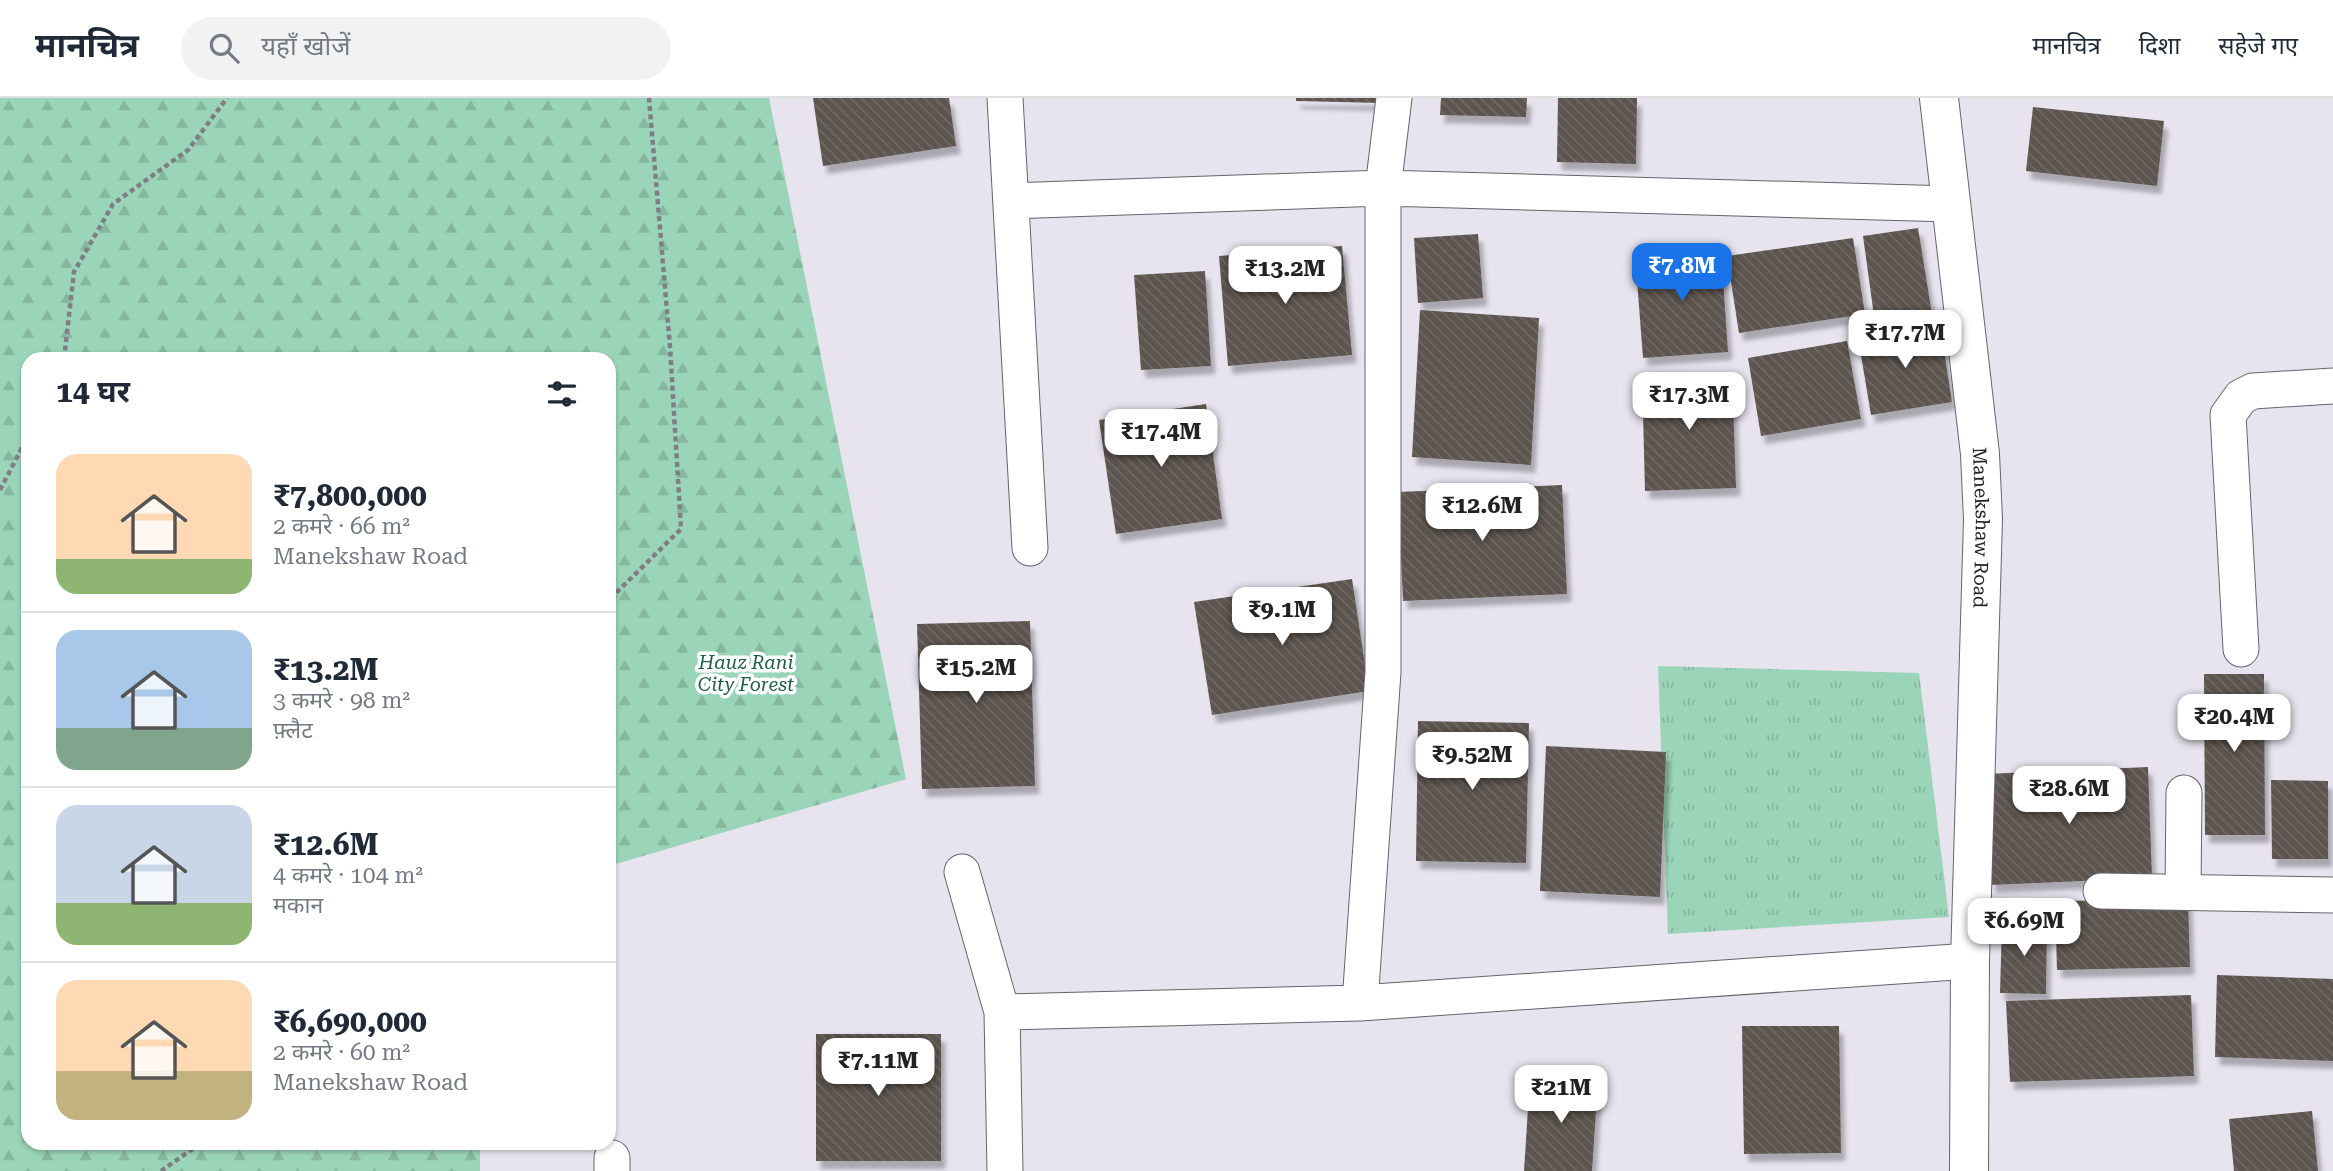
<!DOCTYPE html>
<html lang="hi">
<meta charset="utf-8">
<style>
:root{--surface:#fff;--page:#f2f2f3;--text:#1f2937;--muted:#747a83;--line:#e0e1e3;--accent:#1a73e8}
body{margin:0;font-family:"Roboto Serif","Noto Sans Devanagari",serif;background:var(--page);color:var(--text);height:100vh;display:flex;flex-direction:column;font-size:26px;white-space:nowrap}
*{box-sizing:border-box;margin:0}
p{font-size:23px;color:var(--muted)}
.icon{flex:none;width:38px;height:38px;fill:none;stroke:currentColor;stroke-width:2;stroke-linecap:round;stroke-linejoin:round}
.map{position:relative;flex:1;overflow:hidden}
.drawer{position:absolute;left:21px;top:254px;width:595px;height:798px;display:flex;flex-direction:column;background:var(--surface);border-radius:21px;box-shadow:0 2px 5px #0004}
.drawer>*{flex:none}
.price{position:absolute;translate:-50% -60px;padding:0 16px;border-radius:14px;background:#fff;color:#222;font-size:23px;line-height:46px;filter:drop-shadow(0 2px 4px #0008)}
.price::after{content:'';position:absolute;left:50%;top:42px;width:21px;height:16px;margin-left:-10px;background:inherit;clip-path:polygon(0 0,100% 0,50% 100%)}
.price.on{background:var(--accent);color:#fff}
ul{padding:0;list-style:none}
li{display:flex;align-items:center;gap:21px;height:175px;padding:0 35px}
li+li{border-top:2px solid var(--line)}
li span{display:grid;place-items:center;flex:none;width:196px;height:140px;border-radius:21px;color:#555}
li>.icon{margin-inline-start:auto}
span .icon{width:84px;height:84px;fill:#fffc;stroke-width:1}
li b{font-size:30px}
h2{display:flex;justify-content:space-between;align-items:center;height:84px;padding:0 35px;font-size:30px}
header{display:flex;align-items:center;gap:42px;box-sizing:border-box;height:98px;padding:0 35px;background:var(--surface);border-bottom:2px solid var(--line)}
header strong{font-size:33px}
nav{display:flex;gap:38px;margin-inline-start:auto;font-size:24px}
.search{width:490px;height:63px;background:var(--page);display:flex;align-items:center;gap:18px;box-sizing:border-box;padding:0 24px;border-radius:38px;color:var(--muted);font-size:26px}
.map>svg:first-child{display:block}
.forest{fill:url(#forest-firs)}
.park{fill:url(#park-tufts)}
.building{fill:url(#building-back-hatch);filter:url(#shadow)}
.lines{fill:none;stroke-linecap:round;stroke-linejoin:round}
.street-casing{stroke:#65636c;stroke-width:37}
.secondary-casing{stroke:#65636c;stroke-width:40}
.path{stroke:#807e85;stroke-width:4.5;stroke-dasharray:5 3.5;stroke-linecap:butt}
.street{stroke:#fff;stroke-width:35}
.secondary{stroke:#fff;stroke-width:38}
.labels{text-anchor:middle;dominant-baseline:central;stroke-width:7;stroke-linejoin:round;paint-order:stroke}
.street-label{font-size:19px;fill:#242327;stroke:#fff}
.park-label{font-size:19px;font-style:italic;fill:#1e5f45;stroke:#fff}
</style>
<header>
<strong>मानचित्र</strong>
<div class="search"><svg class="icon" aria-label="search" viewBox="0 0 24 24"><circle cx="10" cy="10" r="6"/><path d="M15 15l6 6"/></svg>यहाँ खोजें</div>
<nav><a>मानचित्र</a><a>दिशा</a><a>सहेजे गए</a></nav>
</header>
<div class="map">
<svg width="2333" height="1073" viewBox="0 0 2333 1073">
<defs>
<pattern id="forest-firs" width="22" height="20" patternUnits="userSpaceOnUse" patternTransform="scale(1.75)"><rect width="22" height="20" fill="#9bd5b9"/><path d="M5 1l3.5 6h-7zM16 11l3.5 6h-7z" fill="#85b79f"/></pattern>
<pattern id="park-tufts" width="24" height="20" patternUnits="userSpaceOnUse" patternTransform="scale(1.75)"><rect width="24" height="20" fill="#9bd5b9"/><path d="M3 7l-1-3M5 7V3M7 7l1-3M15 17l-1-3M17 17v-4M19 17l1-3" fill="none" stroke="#85b79f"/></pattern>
<pattern id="building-back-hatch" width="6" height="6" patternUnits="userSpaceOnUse" patternTransform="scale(1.75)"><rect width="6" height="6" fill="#5d544f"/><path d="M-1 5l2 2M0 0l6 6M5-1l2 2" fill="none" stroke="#706965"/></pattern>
<filter id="shadow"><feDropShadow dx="4.5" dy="8" stdDeviation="2" flood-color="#0004"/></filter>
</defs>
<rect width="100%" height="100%" fill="#e7e4ef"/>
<path class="forest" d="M0 0H769L906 681 609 768V261H28V1045H480V1073H0Z"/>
<path class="park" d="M1658 568 1919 575 1949 819 1668 836Z"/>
<path class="building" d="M813 0H949L956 48 823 68Z
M1296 0H1381V5L1296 3Z
M1441 0H1527L1526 19 1440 17Z
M1558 0H1637L1636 66 1557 64Z
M2033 9 2164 23 2157 88 2026 73Z
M1918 130 1932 216 1875 225 1863 138Z
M1478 136 1483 200 1418 205 1414 140Z
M1853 140 1865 216 1739 235 1727 158Z
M1342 148 1352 257 1228 268 1219 158Z
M1721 151 1728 254 1643 260 1635 156Z
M1205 173 1211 268 1141 272 1134 177Z
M1420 212 1539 220 1531 367 1412 359Z
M1940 227 1952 304 1871 317 1858 239Z
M1847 243 1861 321 1761 338 1748 260Z
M1732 274 1736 390 1645 393 1642 277Z
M1206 306 1222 421 1116 436 1099 322Z
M1562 387 1567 496 1403 503 1398 394Z
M1352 481 1369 593 1212 617 1194 504Z
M1030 523 1035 688 922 691 917 526Z
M2204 576H2264L2265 737H2205Z
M1418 623 1529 625 1526 765 1416 763Z
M1546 648 1666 654 1660 799 1540 793Z
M2148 669 2152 780 1991 787 1985 676Z
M2271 682 2328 683V761H2272Z
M2188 801 2190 869 2057 872 2055 803Z
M2002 824 2047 825 2046 896 2000 895Z
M2217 877 2333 881V963L2215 959Z
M2191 897 2194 978 2010 984 2006 903Z
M1742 928H1839L1841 1055 1744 1056Z
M816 936H941V1063H816Z
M1530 979 1598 983 1592 1073H1524Z
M2312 1013 2318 1073H2234L2229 1021Z"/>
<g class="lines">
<g class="street-casing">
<path id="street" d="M1005 0 1030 450
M1011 103 1383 90 1951 106
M2241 551 2228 317 2241 299 2253 293 2333 288
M962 774 1002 914 1005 1073
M2101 793 2333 797
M2183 794 2184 695
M1360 905 1383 574V90L1394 0
M1002 914 1360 905 1970 863
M612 1060V1073"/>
</g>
<g class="secondary-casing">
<g id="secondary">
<path id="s1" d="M1939 0 1980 356 1983 421 1970 863 1969 1073"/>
</g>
</g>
<path class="path" d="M64 261 74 174 113 106 188 52 227 0
M0 392 28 338
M609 510 616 495 681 431 670 249 649 0
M161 1073 201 1045"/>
<use href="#street" class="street"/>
<use href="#secondary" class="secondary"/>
</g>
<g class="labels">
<g class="street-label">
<text stroke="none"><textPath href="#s1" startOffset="432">Manekshaw Road</textPath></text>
</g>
<g class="park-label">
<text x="746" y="564">Hauz Rani<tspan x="746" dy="22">City Forest</tspan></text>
</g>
</g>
</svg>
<b class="price on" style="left:1682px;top:205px">₹7.8M</b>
<b class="price" style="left:1285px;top:208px">₹13.2M</b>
<b class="price" style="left:1905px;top:272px">₹17.7M</b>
<b class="price" style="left:1689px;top:334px">₹17.3M</b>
<b class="price" style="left:1161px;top:371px">₹17.4M</b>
<b class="price" style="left:1482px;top:445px">₹12.6M</b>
<b class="price" style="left:1282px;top:549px">₹9.1M</b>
<b class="price" style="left:976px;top:607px">₹15.2M</b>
<b class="price" style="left:2234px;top:656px">₹20.4M</b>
<b class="price" style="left:1472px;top:694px">₹9.52M</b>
<b class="price" style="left:2069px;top:728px">₹28.6M</b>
<b class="price" style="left:2024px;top:860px">₹6.69M</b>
<b class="price" style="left:878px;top:1000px">₹7.11M</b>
<b class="price" style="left:1561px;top:1027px">₹21M</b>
<section class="drawer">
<h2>14 घर<svg class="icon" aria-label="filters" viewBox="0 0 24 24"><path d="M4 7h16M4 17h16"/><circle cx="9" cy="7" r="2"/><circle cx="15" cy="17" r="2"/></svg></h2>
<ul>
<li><span style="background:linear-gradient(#ffd9b3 75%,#8fb573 0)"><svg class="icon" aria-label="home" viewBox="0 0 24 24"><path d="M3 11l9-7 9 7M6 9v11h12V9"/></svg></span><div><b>₹7,800,000</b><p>2 कमरे · 66 m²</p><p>Manekshaw Road</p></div></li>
<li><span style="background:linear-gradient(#a9c7e8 70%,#7fa58c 0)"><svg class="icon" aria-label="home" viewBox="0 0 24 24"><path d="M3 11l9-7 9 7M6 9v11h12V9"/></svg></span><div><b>₹13.2M</b><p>3 कमरे · 98 m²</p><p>फ़्लैट</p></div></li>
<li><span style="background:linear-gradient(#c9d6e8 70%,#8fb573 0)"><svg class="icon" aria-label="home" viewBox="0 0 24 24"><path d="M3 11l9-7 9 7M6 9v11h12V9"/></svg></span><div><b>₹12.6M</b><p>4 कमरे · 104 m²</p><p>मकान</p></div></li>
<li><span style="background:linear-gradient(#ffd9b3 65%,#c2b280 0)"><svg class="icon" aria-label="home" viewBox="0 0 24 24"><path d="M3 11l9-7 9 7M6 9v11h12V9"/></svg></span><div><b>₹6,690,000</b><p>2 कमरे · 60 m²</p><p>Manekshaw Road</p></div></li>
</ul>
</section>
</div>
